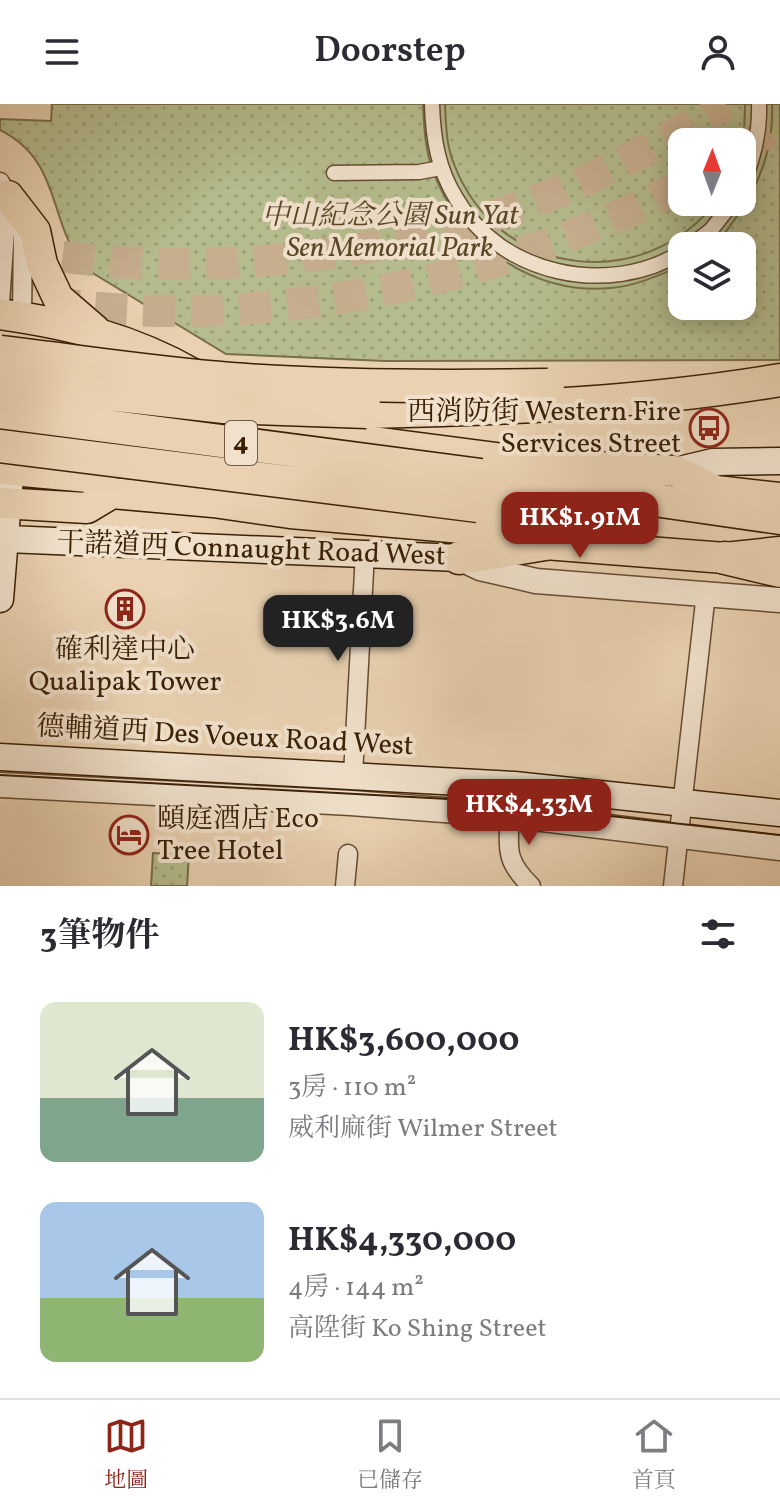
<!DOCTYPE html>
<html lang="zh-TW">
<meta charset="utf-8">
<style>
:root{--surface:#fff;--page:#f2f2f3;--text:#2b2b33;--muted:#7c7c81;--line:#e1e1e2;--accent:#8f2418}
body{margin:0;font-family:Vollkorn,"Noto Serif TC",serif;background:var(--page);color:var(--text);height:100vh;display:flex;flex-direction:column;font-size:30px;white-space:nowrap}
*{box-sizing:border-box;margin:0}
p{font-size:26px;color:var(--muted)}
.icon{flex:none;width:44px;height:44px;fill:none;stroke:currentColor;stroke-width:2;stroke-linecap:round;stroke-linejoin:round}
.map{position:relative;height:782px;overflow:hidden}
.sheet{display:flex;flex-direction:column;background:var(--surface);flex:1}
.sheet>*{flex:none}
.needle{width:52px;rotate:1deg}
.fabs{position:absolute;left:668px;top:24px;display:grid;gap:16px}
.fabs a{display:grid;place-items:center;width:88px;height:88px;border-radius:16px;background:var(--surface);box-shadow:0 4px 20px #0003;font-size:40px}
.price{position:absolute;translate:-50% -68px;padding:0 18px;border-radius:16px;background:var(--accent);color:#fff;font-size:26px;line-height:52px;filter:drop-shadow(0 2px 4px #0008)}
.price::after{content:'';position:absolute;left:50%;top:48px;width:24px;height:18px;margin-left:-12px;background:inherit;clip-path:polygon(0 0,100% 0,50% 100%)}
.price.selected{background:#222;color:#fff}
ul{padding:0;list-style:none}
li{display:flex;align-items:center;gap:24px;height:200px;padding:0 40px}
li span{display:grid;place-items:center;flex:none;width:224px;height:160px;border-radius:16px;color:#555}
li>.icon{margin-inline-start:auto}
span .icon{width:96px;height:96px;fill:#fffc;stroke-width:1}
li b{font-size:34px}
h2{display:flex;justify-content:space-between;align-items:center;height:96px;padding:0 40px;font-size:34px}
header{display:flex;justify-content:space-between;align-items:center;height:104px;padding:0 40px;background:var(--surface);font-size:36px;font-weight:600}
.menu{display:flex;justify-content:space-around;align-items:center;height:112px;border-top:2px solid var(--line);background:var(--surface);font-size:22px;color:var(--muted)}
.menu a{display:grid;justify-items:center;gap:4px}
.menu .selected{color:var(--accent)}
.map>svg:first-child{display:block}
.park{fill:url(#park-dots);stroke:#786e49;stroke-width:2;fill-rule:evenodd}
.garden{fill:#b5bc8d;stroke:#786e49;stroke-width:2}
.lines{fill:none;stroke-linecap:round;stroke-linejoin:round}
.trunk-tunnel{stroke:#c6ae8f;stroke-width:32;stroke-dasharray:32 16;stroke-linecap:butt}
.pedestrian-casing{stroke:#664c30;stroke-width:17}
.minor-casing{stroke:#664c30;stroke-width:21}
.tertiary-casing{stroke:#664c30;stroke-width:27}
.secondary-casing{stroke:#3a2005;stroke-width:29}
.primary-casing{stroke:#3a2005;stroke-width:33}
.trunk-casing{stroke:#3a2005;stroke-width:35}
.pedestrian{stroke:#f1e1cc;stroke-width:14}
.minor{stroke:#f1e1cc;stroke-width:18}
.tertiary{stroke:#f1e1cc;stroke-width:24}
.secondary{stroke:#f1e1cc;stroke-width:26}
.primary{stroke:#e9d1b1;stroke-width:30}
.trunk{stroke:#e9d1b1;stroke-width:32}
.tram{stroke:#3a2005;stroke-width:2}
.trunk-bridge-casing{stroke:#3a2005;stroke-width:35;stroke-linecap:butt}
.trunk-bridge{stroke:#e9d1b1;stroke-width:32}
.labels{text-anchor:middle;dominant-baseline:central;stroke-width:8;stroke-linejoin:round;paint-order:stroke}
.shield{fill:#f1e1cc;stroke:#715a41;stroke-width:2}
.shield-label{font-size:26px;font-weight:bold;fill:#3a2005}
.park-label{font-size:28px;font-style:italic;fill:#594727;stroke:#f1e1cc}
.poi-label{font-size:28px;fill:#3a2005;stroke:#f1e1cc;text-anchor:end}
.street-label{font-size:28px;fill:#3a2005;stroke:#f1e1cc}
</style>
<header><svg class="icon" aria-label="menu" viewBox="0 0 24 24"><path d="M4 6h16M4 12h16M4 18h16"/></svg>Doorstep<svg class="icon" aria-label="person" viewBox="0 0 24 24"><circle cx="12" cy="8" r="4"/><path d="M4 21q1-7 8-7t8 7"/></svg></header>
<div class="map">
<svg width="780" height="782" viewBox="0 0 780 782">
<defs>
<pattern id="park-dots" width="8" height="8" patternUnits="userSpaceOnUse" patternTransform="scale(2)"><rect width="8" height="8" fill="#b5bc8d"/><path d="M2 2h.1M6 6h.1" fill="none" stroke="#9ca178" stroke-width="1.8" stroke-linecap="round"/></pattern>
</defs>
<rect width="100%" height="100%" fill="#e9d1b1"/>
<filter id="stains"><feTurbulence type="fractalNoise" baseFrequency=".0025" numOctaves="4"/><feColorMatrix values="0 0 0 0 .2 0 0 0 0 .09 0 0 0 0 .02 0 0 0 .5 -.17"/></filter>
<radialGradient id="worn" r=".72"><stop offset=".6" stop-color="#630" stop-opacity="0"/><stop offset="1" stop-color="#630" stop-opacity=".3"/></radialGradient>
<path class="park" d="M52 0H780V256L385 257 226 250 91 168C45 126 67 60 0 26V15L51 17ZM682 38H742V98H682ZM682 142H742V202H682Z
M153 749 189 751 187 782H151Z"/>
<path class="garden" d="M423 0H445C446 20 446 41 454 60 497 174 643 191 716 98H742L745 0H772C774 46 758 86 730 122 725 129 720 137 713 140 705 144 691 142 682 142V162C659 171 636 182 611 184 533 192 459 139 433 67 425 45 424 23 423 0Z"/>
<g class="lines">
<path class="trunk-tunnel" d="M742 44 780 19
M15 146C69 154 124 161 179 160 316 160 456 134 581 78 632 55 679 28 726 0
M0 191C187 226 384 202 561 135 602 119 644 102 682 80"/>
<g class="pedestrian-casing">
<path id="pedestrian" d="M432 0C433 34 438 65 456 94 500 171 608 194 682 148
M334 69 419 68 441 64
M742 81C754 54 760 29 759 0
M690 142 711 126 733 98"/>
</g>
<g class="minor-casing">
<path id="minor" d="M0 78 23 129 22 213
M0 198 7 99
M353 671 365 449
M510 711C508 745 505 757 531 782
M345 782 348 750
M673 782 706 489"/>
</g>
<g class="tertiary-casing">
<path id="tertiary" d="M459 454 480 464 536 477 780 496
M0 681 351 699 510 711 780 744"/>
</g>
<g class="secondary-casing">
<path id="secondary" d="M675 367 713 358 780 357
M7 435 459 454
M0 495 12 347
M0 653 514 681 780 709"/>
</g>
<g class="primary-casing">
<path id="primary" d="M8 92 35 127 42 160 58 194 95 226
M0 210C71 220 132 235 195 271
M249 305 290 324 312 330 542 360 675 367 716 387 780 394
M0 365 88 373 112 389 213 398 290 409 462 424 545 440 725 454 780 448
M0 399 87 404 112 389"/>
</g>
<g class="trunk-casing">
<path id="trunk" d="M367 308C505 305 643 299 780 276
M481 371 780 414
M478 402 594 405
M459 454 545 440
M725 454 780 467"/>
</g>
<use href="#pedestrian" class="pedestrian"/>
<use href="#minor" class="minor"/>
<use href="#tertiary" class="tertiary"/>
<use href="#secondary" class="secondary"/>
<use href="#primary" class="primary"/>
<use href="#trunk" class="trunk"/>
<path class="tram" d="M0 671 467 696 780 731"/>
<g class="trunk-bridge-casing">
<path id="trunk-bridge" d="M0 248C77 257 153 269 231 275 337 283 442 283 548 281
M0 278 224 303 367 308
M0 308 481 371
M0 342 478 402"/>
</g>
<use href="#trunk-bridge" class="trunk-bridge"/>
</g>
<defs>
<g id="bus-ring" transform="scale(2)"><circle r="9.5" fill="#f1e1cc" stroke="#8f2418" stroke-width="1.5"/><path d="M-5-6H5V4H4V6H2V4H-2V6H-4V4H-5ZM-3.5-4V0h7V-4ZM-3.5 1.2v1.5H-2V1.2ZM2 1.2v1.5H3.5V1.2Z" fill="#8f2418"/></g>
<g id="building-ring" transform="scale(2)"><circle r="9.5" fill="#f1e1cc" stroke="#8f2418" stroke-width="1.5"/><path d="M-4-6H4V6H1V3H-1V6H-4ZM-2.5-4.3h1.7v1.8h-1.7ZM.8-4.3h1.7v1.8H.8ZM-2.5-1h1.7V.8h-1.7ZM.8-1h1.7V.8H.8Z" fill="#8f2418"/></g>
<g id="hotel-ring" transform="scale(2)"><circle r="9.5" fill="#f1e1cc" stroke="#8f2418" stroke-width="1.5"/><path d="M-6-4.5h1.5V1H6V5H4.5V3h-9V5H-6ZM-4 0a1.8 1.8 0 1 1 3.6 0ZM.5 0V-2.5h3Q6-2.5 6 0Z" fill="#8f2418"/></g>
</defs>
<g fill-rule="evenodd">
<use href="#bus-ring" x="709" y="324"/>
<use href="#building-ring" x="125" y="505"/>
<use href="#hotel-ring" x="129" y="731"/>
</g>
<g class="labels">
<rect class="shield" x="225" y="317" width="32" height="44" rx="6"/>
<g class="shield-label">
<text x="241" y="339">4</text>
</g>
<g class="park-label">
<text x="390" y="112">中山紀念公園 Sun Yat<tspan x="390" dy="32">Sen Memorial Park</tspan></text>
</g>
<g class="poi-label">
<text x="681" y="308">西消防街 Western Fire<tspan x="681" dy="32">Services Street</tspan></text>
<text x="125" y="546" text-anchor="middle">確利達中心<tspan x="125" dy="32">Qualipak Tower</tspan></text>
<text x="157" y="715" text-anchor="start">頤庭酒店 Eco<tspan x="157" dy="32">Tree Hotel</tspan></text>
</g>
<g class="street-label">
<text transform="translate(251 446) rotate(2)">干諾道西 Connaught Road West</text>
<text transform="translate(225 633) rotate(3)">德輔道西 Des Voeux Road West</text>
</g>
</g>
<rect width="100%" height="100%" filter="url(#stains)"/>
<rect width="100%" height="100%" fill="url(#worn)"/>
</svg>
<div class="fabs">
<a><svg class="needle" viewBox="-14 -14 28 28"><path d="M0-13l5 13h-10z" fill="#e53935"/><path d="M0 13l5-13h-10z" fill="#7c7c81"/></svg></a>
<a><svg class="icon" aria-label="layers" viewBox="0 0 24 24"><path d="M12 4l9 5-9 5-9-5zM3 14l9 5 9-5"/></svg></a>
</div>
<b class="price" style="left:580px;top:456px">HK$1.91M</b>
<b class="price selected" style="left:338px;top:559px">HK$3.6M</b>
<b class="price" style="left:529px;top:743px">HK$4.33M</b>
</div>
<section class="sheet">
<h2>3筆物件<svg class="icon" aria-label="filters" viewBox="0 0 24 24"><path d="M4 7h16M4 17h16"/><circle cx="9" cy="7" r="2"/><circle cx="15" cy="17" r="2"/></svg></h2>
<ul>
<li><span style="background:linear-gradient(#dfe7d0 60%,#7fa58c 0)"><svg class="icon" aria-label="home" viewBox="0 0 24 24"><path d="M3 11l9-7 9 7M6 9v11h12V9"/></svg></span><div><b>HK$3,600,000</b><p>3房 · 110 m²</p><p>威利麻街 Wilmer Street</p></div></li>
<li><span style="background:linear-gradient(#a9c7e8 60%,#8fb573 0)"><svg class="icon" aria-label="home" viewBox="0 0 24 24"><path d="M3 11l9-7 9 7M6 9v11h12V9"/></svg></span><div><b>HK$4,330,000</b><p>4房 · 144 m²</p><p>高陞街 Ko Shing Street</p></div></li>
</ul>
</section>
<nav class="menu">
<a class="selected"><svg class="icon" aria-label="map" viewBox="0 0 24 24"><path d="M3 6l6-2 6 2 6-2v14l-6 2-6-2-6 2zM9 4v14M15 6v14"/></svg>地圖</a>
<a><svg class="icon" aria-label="saved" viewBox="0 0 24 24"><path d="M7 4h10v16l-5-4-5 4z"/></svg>已儲存</a>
<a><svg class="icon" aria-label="home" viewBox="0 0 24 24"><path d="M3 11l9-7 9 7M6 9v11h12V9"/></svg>首頁</a>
</nav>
